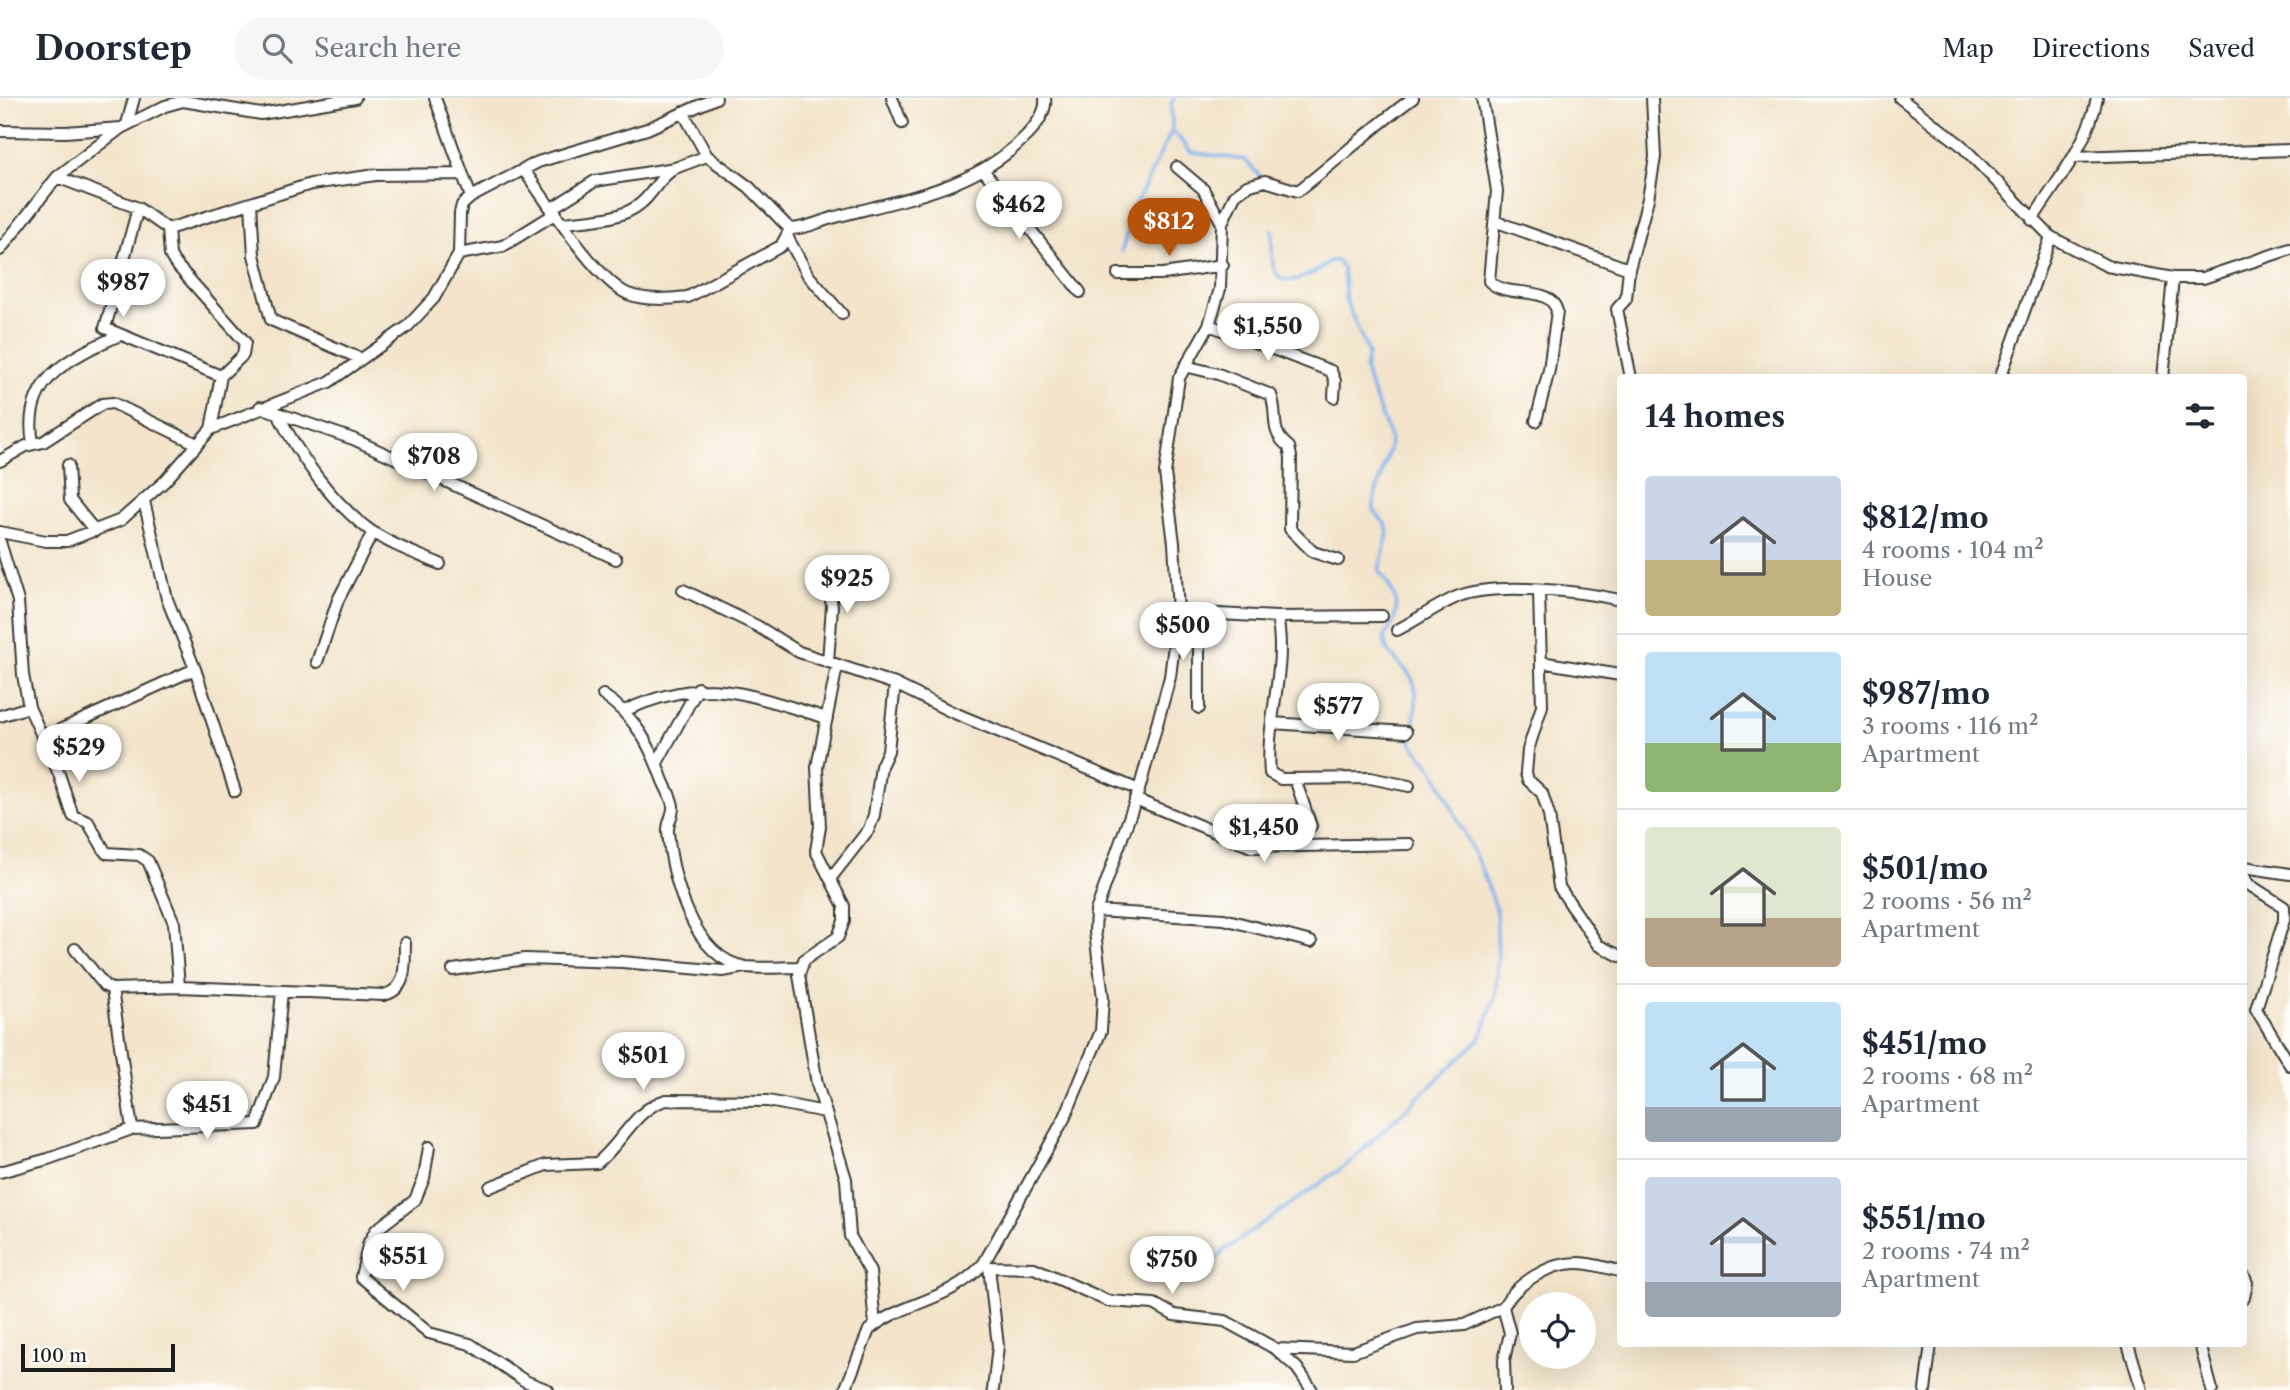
<!DOCTYPE html>
<meta charset="utf-8">
<style>
:root{--surface:#fff;--page:#f6f6f7;--text:#1f2937;--muted:#747a83;--line:#e0e1e3;--accent:#b45309}
body{margin:0;font-family:"Libre Caslon Text",serif;background:var(--page);color:var(--text);height:100vh;display:flex;flex-direction:column;font-size:26px;white-space:nowrap}
*{box-sizing:border-box;margin:0}
p{font-size:23px;color:var(--muted)}
.icon{flex:none;width:38px;height:38px;fill:none;stroke:currentColor;stroke-width:2;stroke-linecap:round;stroke-linejoin:round}
.map{position:relative;flex:1;overflow:hidden}
.panel{position:absolute;left:1617px;top:276px;width:630px;height:973px;display:flex;flex-direction:column;background:var(--surface);border-radius:7px;box-shadow:0 7px 28px #0002}
.panel>*{flex:none}
.buttons{position:absolute;left:1519px;top:1194px;display:grid;gap:14px}
.buttons a{display:grid;place-items:center;width:77px;height:77px;border-radius:50%;background:var(--surface);box-shadow:0 7px 28px #0002;font-size:35px}
.scale{position:absolute;left:21px;bottom:18px;width:154px;box-sizing:border-box;padding-left:7px;border:4px solid #1c1c1c;border-top:0;font-size:19px;line-height:24px;white-space:nowrap;color:#1c1c1c;-webkit-text-stroke:5px #fdfcf7;paint-order:stroke}
.price{position:absolute;translate:-50% -60px;padding:0 16px;border-radius:24px;background:#fff;color:#222;font-size:23px;line-height:46px;filter:drop-shadow(0 2px 4px #0008)}
.price::after{content:'';position:absolute;left:50%;top:42px;width:21px;height:16px;margin-left:-10px;background:inherit;clip-path:polygon(0 0,100% 0,50% 100%)}
.price.current{background:var(--accent);color:#fff}
ul{padding:0;list-style:none}
li{display:flex;align-items:center;gap:21px;height:175px;padding:0 28px}
li+li{border-top:2px solid var(--line)}
li span{display:grid;place-items:center;flex:none;width:196px;height:140px;border-radius:7px;color:#555}
li>.icon{margin-inline-start:auto}
span .icon{width:84px;height:84px;fill:#fffc;stroke-width:1}
li b{font-size:30px}
h2{display:flex;justify-content:space-between;align-items:center;height:84px;padding:0 28px;font-size:30px}
header{display:flex;align-items:center;gap:42px;box-sizing:border-box;height:98px;padding:0 35px;background:var(--surface);border-bottom:2px solid var(--line)}
header strong{font-size:33px}
nav{display:flex;gap:38px;margin-inline-start:auto;font-size:24px}
.search{width:490px;height:63px;background:var(--page);display:flex;align-items:center;gap:18px;box-sizing:border-box;padding:0 24px;border-radius:38px;color:var(--muted);font-size:26px}
.map>svg:first-child{display:block}
.lines{fill:none;stroke-linecap:round;stroke-linejoin:round}
.stream{stroke:#82b5ef;stroke-width:3.5}
.minor-casing{stroke:#3c3a36;stroke-width:14}
.minor{stroke:#fff;stroke-width:10}
</style>
<header>
<strong>Doorstep</strong>
<div class="search"><svg class="icon" aria-label="search" viewBox="0 0 24 24"><circle cx="10" cy="10" r="6"/><path d="M15 15l6 6"/></svg>Search here</div>
<nav><a>Map</a><a>Directions</a><a>Saved</a></nav>
</header>
<div class="map">
<svg width="2290" height="1292" viewBox="0 0 2290 1292">
<rect width="100%" height="100%" fill="#fdfcf7"/>
<filter id="ink" filterUnits="userSpaceOnUse"><feTurbulence type="fractalNoise" baseFrequency=".0143" numOctaves="2"/><feDisplacementMap in="SourceGraphic" scale="14" xChannelSelector="R" yChannelSelector="G"/><feConvolveMatrix kernelMatrix="1 2 1 2 8 2 1 2 1" color-interpolation-filters="sRGB"/></filter>
<filter id="wash" filterUnits="userSpaceOnUse"><feTurbulence type="fractalNoise" baseFrequency=".00686" numOctaves="4" result="noise"/><feDisplacementMap in="SourceGraphic" scale="28" xChannelSelector="R" yChannelSelector="G"/><feGaussianBlur stdDeviation="1.57" result="paint"/><feColorMatrix in="noise" values="0 0 0 0 0 0 0 0 0 0 0 0 0 0 0 0 0 1.4 0 .05"/><feComposite in="paint" operator="in"/></filter>
<g filter="url(#wash)">
<rect width="100%" height="100%" fill="#f3e4cb"/>
<g class="lines">
<path class="stream" d="M1172 32 1191 54 1245 62 1260 78
M1122 153 1132 114 1172 32 1171 6 1174 0
M1201 1178 1226 1151 1349 1065 1480 941 1495 899 1498 857 1496 810 1481 770 1435 674 1411 644C1412 623 1422 598 1411 579 1402 564 1385 558 1384 539 1404 515 1397 496 1379 473L1388 435 1386 427 1374 413V402L1389 352 1390 339 1368 282 1365 271 1368 255 1346 203 1343 170 1337 163H1330C1318 173 1284 196 1274 171 1270 161 1273 143 1272 132"/>
</g>
</g>
<g filter="url(#ink)">
<g class="lines">
<g class="minor-casing">
<path id="minor" d="M435 0 471 99
M892 0 902 25
M1482 0 1497 93 1489 183C1507 202 1549 185 1557 213L1549 272 1536 323
M1900 0 1961 47 2051 139 2107 168 2173 180H2203L2290 151
M683 14 707 58 749 89 790 131C805 131 818 124 832 120 901 101 975 92 1027 37 1036 28 1047 13 1045 0
M127 26 134 0
M0 33 65 34 121 30
M2074 59 2290 52
M1177 69 1203 91 1222 125
M523 71C546 102 596 182 628 196 646 203 669 201 688 199L781 148 790 131
M984 73 1080 194
M57 79 138 110 168 131 311 86 376 77 462 76
M251 106 254 157 271 222 361 261
M138 110 105 230 221 278
M552 110 595 83 675 70 707 58
M2032 122C2057 83 2088 46 2097 0
M1497 124 1629 171
M563 125C586 122 622 122 640 106 654 95 657 81 675 70
M168 131 170 157 174 164 245 244 243 257 221 278 211 331
M788 140 808 177 842 216
M0 152 57 79 121 30 165 8 183 3 261 16 355 0
M459 156 503 148 556 115
M1118 176H1163L1223 167
M1209 227 1331 273 1335 283 1334 299
M1185 268 1218 276 1271 297C1279 318 1268 333 1289 349L1291 359 1290 431 1313 454 1338 462
M1631 280 1617 211 1626 201 1629 171 1648 101 1655 59 1652 0
M2000 280 2051 139
M2163 280 2173 180
M260 309 353 341 616 461
M277 314C298 357 332 405 371 433 391 447 417 456 440 466
M33 345C21 281 71 259 120 237
M0 363 26 348 43 344 102 306 113 305 195 345
M68 367 70 402 95 433
M144 403 167 501 195 571 235 693
M0 434 46 443H67L121 422 165 383 211 331 329 284 407 229 434 200 459 156 460 115 462 107 471 99 538 64 647 31 716 0
M0 444 18 503 23 577 29 609 59 676 73 718 88 724 106 755 139 757 148 763 174 825 179 889
M826 472 832 508 828 564
M683 492 757 528 799 554 895 586 952 614 1139 692
M1539 493 1542 608 1528 652 1526 675 1528 682 1542 695 1549 717 1559 789 1598 847 1620 858
M1178 514 1277 519 1382 518
M1195 515 1199 546V610
M1277 519C1288 570 1265 622 1270 675L1281 681 1370 680 1409 688
M1397 532C1417 522 1437 507 1459 498 1497 484 1580 493 1620 502
M317 564 338 502 373 434
M1541 564 1620 577
M837 568 817 669 820 729 816 753 844 808V823L838 839 804 862 799 877 817 986 846 1081 850 1138 870 1174 875 1227
M603 597C635 618 650 647 663 683 666 690 672 700 673 708 674 716 667 725 668 734 672 777 692 861 746 869 763 871 782 869 800 869
M624 613C707 575 744 596 827 620
M0 618 29 609
M1272 625 1406 634
M42 640 195 571
M657 665 698 590
M1135 701 1251 749 1409 746
M1287 747 1311 728 1295 681
M2244 769 2290 776
M2244 778 2248 786 2284 809V822L2256 911 2290 967
M830 781 869 731 874 717 881 668 888 653 895 586
M1096 813 1224 821 1311 844
M75 851 105 888 112 891 179 889 384 897C409 891 404 865 405 845
M453 872 525 861 622 864 723 873 744 869
M112 891 132 1031
M429 1049 424 1080 415 1102 376 1132 369 1144 361 1179 429 1235 470 1246 525 1283 548 1292
M0 1074 48 1061 132 1031 257 1026 274 979 282 893
M490 1089 546 1067 597 1065C622 1046 634 1011 666 1002L768 1003 825 1014
M984 1165 989 1169 1034 1170 1108 1203 1154 1206 1174 1217 1225 1223 1276 1251 1297 1270 1312 1292
M989 1169 998 1248 993 1292
M2244 1178 2247 1185 2244 1200
M2128 1246 2142 1292
M2200 1246 2212 1292
M1276 1251 1353 1254 1417 1231 1464 1227 1503 1209
M845 1292 869 1232C902 1203 949 1205 984 1165L1065 1019 1101 933 1103 900 1095 834 1096 813 1139 692 1170 579 1178 514 1174 445 1165 375 1179 280 1209 227 1220 191 1222 125 1235 97 1247 88 1265 83 1298 93C1337 63 1373 29 1413 0
M1505 1292 1504 1262 1510 1235 1503 1209C1516 1186 1548 1165 1577 1165 1591 1165 1606 1170 1620 1173
M1925 1292 1931 1246"/>
</g>
<use href="#minor" class="minor"/>
</g>
</g>
</svg>
<div class="buttons">
<a><svg class="icon" aria-label="locate" viewBox="0 0 24 24"><circle cx="12" cy="12" r="6"/><path d="M12 2v4M12 18v4M2 12h4M18 12h4"/></svg></a>
</div>
<div class="scale">100 m</div>
<b class="price" style="left:1019px;top:143px">$462</b>
<b class="price current" style="left:1169px;top:160px">$812</b>
<b class="price" style="left:123px;top:221px">$987</b>
<b class="price" style="left:1268px;top:265px">$1,550</b>
<b class="price" style="left:434px;top:395px">$708</b>
<b class="price" style="left:847px;top:517px">$925</b>
<b class="price" style="left:1183px;top:564px">$500</b>
<b class="price" style="left:1338px;top:645px">$577</b>
<b class="price" style="left:79px;top:686px">$529</b>
<b class="price" style="left:1264px;top:766px">$1,450</b>
<b class="price" style="left:643px;top:994px">$501</b>
<b class="price" style="left:207px;top:1043px">$451</b>
<b class="price" style="left:403px;top:1195px">$551</b>
<b class="price" style="left:1172px;top:1198px">$750</b>
<section class="panel">
<h2>14 homes<svg class="icon" aria-label="filters" viewBox="0 0 24 24"><path d="M4 7h16M4 17h16"/><circle cx="9" cy="7" r="2"/><circle cx="15" cy="17" r="2"/></svg></h2>
<ul>
<li><span style="background:linear-gradient(#c9d6e8 60%,#c2b280 0)"><svg class="icon" aria-label="home" viewBox="0 0 24 24"><path d="M3 11l9-7 9 7M6 9v11h12V9"/></svg></span><div><b>$812/mo</b><p>4 rooms · 104 m²</p><p>House</p></div></li>
<li><span style="background:linear-gradient(#bfe0f5 65%,#8fb573 0)"><svg class="icon" aria-label="home" viewBox="0 0 24 24"><path d="M3 11l9-7 9 7M6 9v11h12V9"/></svg></span><div><b>$987/mo</b><p>3 rooms · 116 m²</p><p>Apartment</p></div></li>
<li><span style="background:linear-gradient(#dfe7d0 65%,#b9a48a 0)"><svg class="icon" aria-label="home" viewBox="0 0 24 24"><path d="M3 11l9-7 9 7M6 9v11h12V9"/></svg></span><div><b>$501/mo</b><p>2 rooms · 56 m²</p><p>Apartment</p></div></li>
<li><span style="background:linear-gradient(#bfe0f5 75%,#9aa5b1 0)"><svg class="icon" aria-label="home" viewBox="0 0 24 24"><path d="M3 11l9-7 9 7M6 9v11h12V9"/></svg></span><div><b>$451/mo</b><p>2 rooms · 68 m²</p><p>Apartment</p></div></li>
<li><span style="background:linear-gradient(#c9d6e8 75%,#9aa5b1 0)"><svg class="icon" aria-label="home" viewBox="0 0 24 24"><path d="M3 11l9-7 9 7M6 9v11h12V9"/></svg></span><div><b>$551/mo</b><p>2 rooms · 74 m²</p><p>Apartment</p></div></li>
</ul>
</section>
</div>
